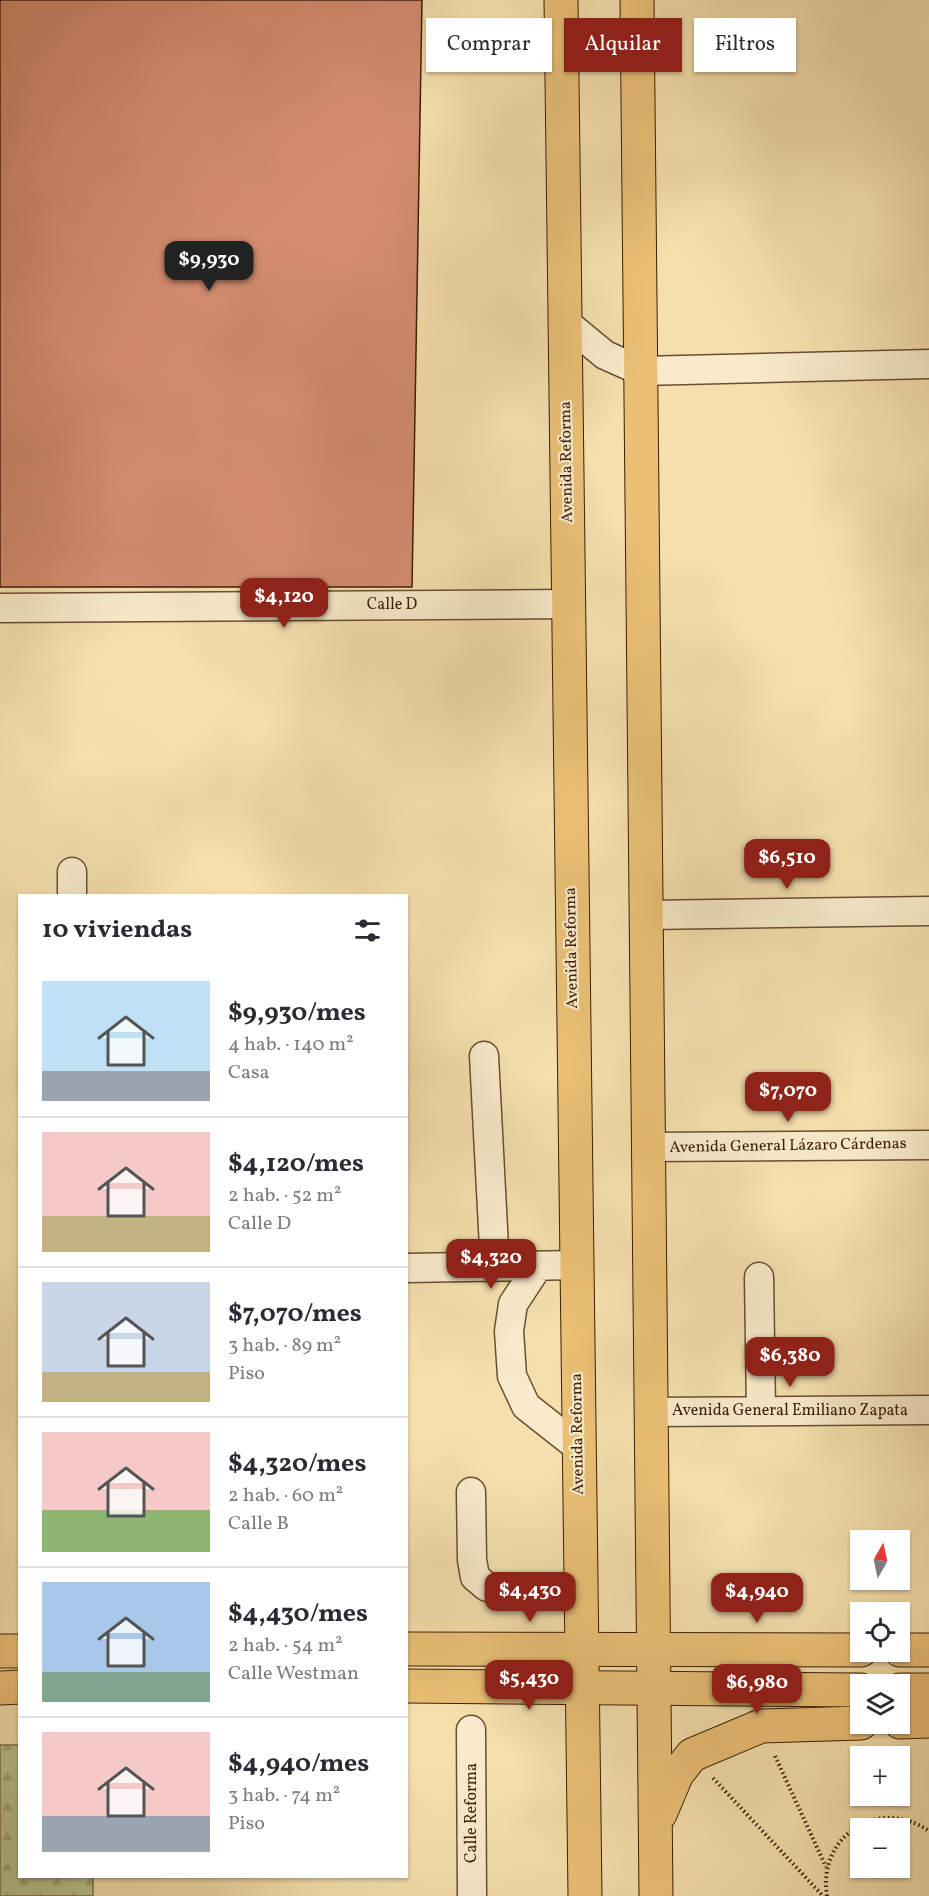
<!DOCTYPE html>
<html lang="es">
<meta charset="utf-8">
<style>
:root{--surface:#fff;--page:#f7f7f7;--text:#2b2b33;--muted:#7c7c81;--line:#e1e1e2;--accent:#8f2418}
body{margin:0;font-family:Vollkorn,serif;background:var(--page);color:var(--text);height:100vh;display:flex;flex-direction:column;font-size:22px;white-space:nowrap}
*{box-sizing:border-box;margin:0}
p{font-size:20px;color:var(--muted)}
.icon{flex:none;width:33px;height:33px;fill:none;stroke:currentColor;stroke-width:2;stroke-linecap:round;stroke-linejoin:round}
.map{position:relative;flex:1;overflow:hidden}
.details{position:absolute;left:18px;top:894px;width:390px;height:984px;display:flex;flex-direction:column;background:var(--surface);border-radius:0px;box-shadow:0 2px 4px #0004}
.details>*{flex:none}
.hud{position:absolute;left:426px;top:18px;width:412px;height:54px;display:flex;gap:12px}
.needle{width:39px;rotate:9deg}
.buttons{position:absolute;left:850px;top:1530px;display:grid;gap:12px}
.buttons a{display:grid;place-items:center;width:60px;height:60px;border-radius:0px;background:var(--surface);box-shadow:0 2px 4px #0004;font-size:30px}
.price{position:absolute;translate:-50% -51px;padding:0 14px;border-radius:12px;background:var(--accent);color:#fff;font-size:20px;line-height:39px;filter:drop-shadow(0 2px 3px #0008)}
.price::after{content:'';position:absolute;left:50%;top:36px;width:18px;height:14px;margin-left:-9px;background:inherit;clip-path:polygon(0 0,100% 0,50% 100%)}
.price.on{background:#222;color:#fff}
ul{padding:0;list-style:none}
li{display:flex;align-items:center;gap:18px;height:150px;padding:0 24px}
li+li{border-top:2px solid var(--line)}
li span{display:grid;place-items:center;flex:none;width:168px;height:120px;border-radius:0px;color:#555}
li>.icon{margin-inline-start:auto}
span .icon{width:72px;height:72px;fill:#fffc;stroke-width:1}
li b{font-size:26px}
h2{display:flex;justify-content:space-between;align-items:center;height:72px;padding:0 24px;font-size:26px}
.chip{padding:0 21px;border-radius:0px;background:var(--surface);box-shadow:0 2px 4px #0004;font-size:21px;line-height:54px}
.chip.on{background:var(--accent);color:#fff}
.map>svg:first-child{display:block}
.forest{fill:url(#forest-firs);stroke:#7a704a;stroke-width:1.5}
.building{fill:#d48c70;stroke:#3b1d08;stroke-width:1.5}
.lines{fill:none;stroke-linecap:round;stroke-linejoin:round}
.minor-casing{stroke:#694e31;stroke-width:31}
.major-casing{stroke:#3b1d08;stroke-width:35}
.highway-casing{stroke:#3b1d08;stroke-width:35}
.path{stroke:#3b1d08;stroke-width:4;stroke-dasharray:1.5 3;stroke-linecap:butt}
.minor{stroke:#f8eaca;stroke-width:28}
.major{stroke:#eac076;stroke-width:33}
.highway{stroke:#eac076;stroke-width:33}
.labels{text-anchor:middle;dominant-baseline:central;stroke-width:4.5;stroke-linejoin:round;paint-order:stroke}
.street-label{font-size:16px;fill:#3b1d08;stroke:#f8eaca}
</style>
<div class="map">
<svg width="929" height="1896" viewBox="0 0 929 1896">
<defs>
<pattern id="forest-firs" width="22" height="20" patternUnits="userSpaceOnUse" patternTransform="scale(1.5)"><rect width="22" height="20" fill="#b8c28d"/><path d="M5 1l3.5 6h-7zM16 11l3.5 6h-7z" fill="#9fa678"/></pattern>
</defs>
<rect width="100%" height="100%" fill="#f4dfad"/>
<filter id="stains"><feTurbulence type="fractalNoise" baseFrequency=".00333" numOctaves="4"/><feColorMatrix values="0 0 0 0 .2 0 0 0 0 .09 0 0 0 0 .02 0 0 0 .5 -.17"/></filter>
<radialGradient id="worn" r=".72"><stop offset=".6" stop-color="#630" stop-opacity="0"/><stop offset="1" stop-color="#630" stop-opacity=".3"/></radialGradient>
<path class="forest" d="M0 1745H19L20 1876 93 1877V1896H0Z"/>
<path class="building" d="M0 0H422L412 587H0Z"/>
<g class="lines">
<g class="minor-casing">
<path id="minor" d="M565 322 605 355 641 371 929 364
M0 608 568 604
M72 872V896
M646 915 929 911
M484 1056 495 1267
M648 1147 929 1145
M538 1266 513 1304 509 1331 512 1376 526 1406 578 1447
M406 1268 576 1265
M759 1277 761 1411
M651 1412 929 1410
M471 1492 472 1560 475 1577 487 1587 580 1595
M471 1730 472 1896"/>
</g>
<g class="major-casing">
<path id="major" d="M406 1649 861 1650
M900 1650H929
M0 1651H20
M406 1686 861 1690
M0 1688 20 1687
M900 1690H929"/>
</g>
<g class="highway-casing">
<path id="highway" d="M561 0 585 1896
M637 0 656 1896
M900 1722 929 1721
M660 1814 677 1774 692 1755 761 1726 861 1723"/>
</g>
<path class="path" d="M775 1756 826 1867
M713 1778 823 1896
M827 1896C817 1836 879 1796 929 1831"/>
<use href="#minor" class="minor"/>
<use href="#major" class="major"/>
<use href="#highway" class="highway"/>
</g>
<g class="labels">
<g class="street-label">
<text transform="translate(567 462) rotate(-91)">Avenida Reforma</text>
<text x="392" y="605">Calle D</text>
<text transform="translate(572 948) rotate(-91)">Avenida Reforma</text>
<text transform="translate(788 1146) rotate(-1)">Avenida General Lázaro Cárdenas</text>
<text x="790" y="1411">Avenida General Emiliano Zapata</text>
<text transform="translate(578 1434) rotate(-91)">Avenida Reforma</text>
<text transform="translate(472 1813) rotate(-90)">Calle Reforma</text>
</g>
</g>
<rect width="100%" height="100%" filter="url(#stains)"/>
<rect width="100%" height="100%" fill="url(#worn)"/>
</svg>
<div class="buttons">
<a><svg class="needle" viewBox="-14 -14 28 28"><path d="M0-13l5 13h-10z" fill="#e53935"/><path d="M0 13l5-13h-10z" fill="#7c7c81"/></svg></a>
<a><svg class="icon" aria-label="locate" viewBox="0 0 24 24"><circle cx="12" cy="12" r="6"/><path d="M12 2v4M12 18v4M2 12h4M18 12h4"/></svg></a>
<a><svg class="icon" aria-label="layers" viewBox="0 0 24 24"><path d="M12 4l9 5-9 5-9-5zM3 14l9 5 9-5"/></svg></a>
<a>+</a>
<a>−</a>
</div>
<b class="price on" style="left:209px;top:292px">$9,930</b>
<b class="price" style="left:284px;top:629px">$4,120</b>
<b class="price" style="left:787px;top:890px">$6,510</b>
<b class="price" style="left:788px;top:1123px">$7,070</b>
<b class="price" style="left:491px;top:1290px">$4,320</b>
<b class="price" style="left:790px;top:1388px">$6,380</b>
<b class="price" style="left:530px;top:1623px">$4,430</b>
<b class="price" style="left:757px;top:1624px">$4,940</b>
<b class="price" style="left:529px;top:1711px">$5,430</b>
<b class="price" style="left:757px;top:1715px">$6,980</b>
<div class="hud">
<a class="chip">Comprar</a>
<a class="chip on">Alquilar</a>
<a class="chip">Filtros</a>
</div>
<section class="details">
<h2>10 viviendas<svg class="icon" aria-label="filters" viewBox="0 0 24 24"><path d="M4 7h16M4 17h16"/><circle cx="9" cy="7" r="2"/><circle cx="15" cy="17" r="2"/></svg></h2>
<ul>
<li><span style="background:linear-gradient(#bfe0f5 75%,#9aa5b1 0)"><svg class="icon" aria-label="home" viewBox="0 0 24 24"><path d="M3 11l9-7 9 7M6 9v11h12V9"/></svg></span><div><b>$9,930/mes</b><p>4 hab. · 140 m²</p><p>Casa</p></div></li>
<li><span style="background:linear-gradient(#f6c9c9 70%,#c2b280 0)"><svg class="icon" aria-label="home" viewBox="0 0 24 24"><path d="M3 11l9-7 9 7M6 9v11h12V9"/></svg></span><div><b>$4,120/mes</b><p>2 hab. · 52 m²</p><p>Calle D</p></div></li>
<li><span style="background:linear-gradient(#c9d6e8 75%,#c2b280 0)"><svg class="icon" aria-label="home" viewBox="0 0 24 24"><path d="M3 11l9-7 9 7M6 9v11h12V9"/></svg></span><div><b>$7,070/mes</b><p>3 hab. · 89 m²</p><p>Piso</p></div></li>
<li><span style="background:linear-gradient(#f6c9c9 65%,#8fb573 0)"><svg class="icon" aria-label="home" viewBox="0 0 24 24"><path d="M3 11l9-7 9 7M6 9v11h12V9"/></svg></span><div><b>$4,320/mes</b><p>2 hab. · 60 m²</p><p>Calle B</p></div></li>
<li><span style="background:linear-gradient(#a9c7e8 75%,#7fa58c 0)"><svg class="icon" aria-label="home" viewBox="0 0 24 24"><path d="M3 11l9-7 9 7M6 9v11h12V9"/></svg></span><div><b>$4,430/mes</b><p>2 hab. · 54 m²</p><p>Calle Westman</p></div></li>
<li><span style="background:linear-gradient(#f6c9c9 70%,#9aa5b1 0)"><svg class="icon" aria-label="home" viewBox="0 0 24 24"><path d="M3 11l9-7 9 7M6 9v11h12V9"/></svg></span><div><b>$4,940/mes</b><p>3 hab. · 74 m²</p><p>Piso</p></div></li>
</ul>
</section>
</div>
